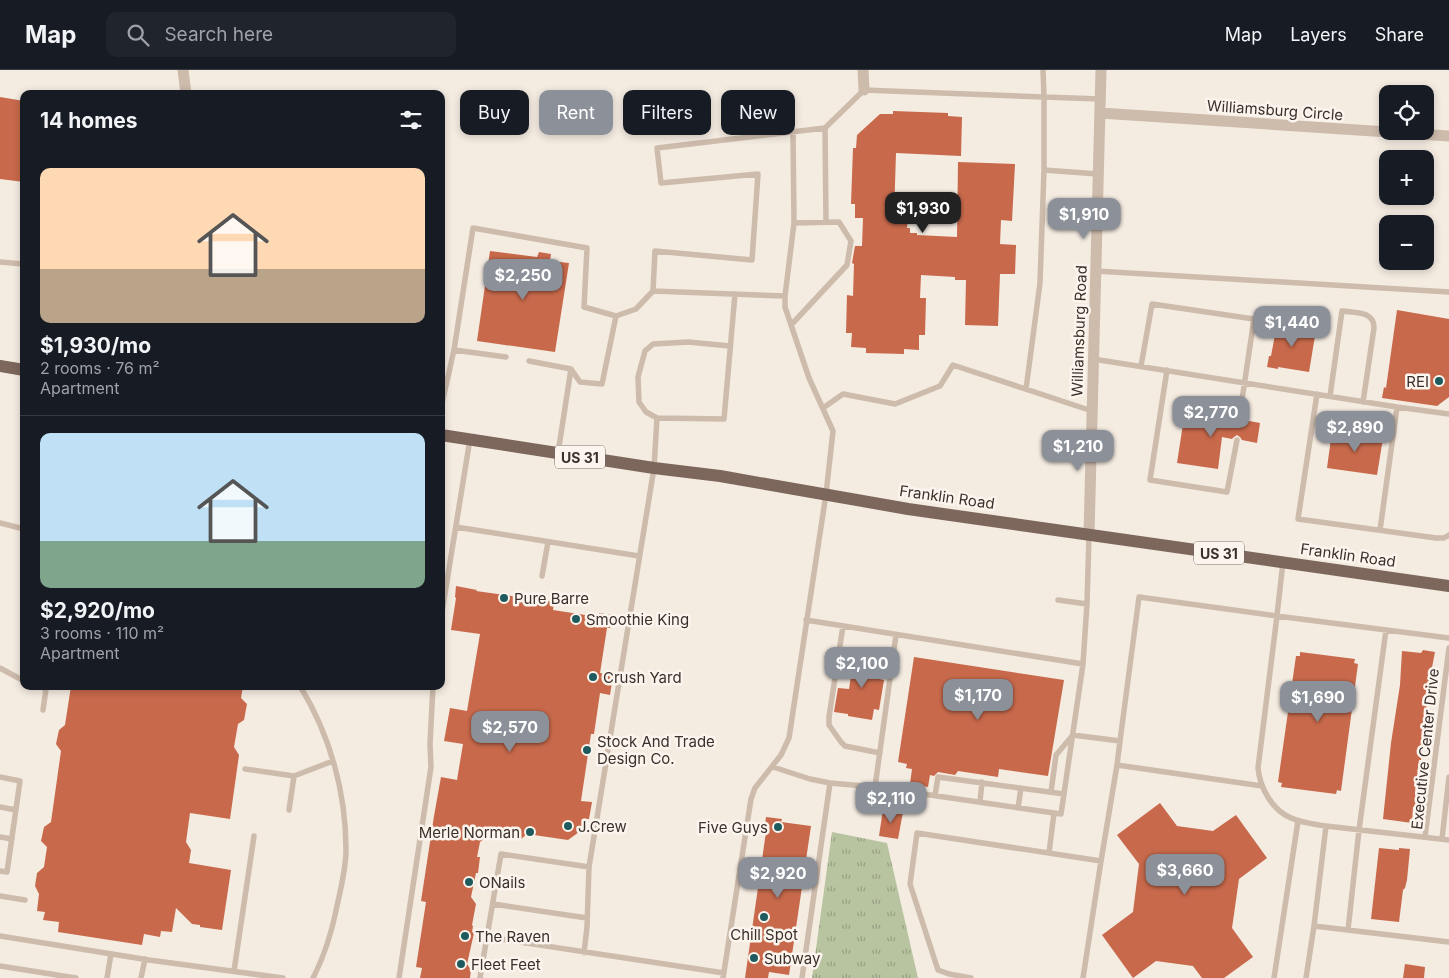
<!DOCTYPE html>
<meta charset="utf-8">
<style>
:root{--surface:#171b24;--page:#20242c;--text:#f1f3f6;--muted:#9ea1a6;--line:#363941;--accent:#8c9099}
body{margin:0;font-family:Inter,sans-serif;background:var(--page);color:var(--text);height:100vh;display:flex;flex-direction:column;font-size:19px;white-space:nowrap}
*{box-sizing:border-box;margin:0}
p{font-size:16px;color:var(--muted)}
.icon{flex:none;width:28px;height:28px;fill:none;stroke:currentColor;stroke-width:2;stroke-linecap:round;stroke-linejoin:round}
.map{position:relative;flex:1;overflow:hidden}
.side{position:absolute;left:20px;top:20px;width:425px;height:600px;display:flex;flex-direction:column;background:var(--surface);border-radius:10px;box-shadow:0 2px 8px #0003}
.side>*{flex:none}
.guide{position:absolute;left:460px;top:20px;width:475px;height:45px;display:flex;gap:10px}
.tools{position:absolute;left:1379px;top:15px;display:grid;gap:10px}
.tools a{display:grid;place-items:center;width:55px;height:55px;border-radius:10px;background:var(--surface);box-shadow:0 2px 8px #0003;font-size:25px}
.price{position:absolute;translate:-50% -42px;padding:0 11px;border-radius:10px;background:var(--accent);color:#fff;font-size:16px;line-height:32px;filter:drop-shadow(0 1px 2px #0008)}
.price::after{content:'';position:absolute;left:50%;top:30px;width:15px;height:11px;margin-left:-8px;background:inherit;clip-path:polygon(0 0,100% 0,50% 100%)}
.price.active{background:#222;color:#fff}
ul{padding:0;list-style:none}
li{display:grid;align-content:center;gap:10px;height:265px;padding:0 20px}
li+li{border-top:1px solid var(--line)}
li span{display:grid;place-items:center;height:155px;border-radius:10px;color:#555}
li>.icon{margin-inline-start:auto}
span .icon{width:90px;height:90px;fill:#fffc;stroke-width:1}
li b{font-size:21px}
h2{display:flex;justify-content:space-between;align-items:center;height:60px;padding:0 20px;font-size:21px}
.pill{padding:0 18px;border-radius:10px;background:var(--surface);box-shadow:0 2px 8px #0003;font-size:18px;line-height:45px}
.pill.active{background:var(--accent);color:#fff}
header{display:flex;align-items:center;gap:30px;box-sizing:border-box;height:70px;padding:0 25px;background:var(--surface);border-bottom:1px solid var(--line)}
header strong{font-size:24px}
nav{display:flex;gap:28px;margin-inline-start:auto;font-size:18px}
.search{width:350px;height:45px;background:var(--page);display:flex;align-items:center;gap:12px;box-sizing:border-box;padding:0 18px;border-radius:10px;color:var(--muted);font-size:19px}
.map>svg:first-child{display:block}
.grass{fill:url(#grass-tufts)}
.building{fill:#c8694b}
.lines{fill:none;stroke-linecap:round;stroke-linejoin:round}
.service{stroke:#cdbbac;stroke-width:5.5}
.minor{stroke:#cdbbac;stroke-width:11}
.primary{stroke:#7d675c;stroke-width:12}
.poi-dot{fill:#1f5a5e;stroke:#fbf5ee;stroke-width:2}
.labels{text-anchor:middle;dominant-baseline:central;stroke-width:5;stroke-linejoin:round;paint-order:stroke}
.shield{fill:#fbf5ee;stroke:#756b66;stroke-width:1}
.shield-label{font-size:14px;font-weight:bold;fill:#3b302b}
.street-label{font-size:15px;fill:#3b302b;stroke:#fbf5ee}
.poi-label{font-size:15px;fill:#3b302b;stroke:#fbf5ee;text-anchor:start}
</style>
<header>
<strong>Map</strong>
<div class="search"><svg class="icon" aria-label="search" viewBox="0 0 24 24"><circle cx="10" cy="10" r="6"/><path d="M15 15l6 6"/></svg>Search here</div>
<nav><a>Map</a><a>Layers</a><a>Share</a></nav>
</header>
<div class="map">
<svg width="1449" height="908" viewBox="0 0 1449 908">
<defs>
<pattern id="grass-tufts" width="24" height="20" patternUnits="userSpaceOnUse" patternTransform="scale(1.25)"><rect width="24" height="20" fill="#b8c4a0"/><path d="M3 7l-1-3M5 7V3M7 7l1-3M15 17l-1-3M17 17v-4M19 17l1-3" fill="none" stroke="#97a083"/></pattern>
</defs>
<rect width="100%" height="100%" fill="#f4ebe1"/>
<path class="grass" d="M832 762 887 773 918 908H812Z"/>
<path class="building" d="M0 27 24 31V112L0 109Z
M893 41 948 43V46L962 47 961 86 896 83 894 146 908 147 907 158H910V163H917V165L957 167 958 92 1015 94 1012 151 1001 150 1000 174 1016 175 1015 204H1000L998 256 965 255 966 210H955V207L921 205 920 228H926L925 265H919V280L904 279V284L866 283V278L851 277 852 263H846L847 225 853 226 854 194 852 193 855 176H862L863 148H855V134H851L853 78H856L857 65 880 44H893Z
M490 181 537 187 539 182 551 184 550 191 569 193 555 282 477 271Z
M1397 240 1449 249V327L1437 336 1382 328 1384 317 1386 318Z
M1277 254 1316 260 1309 302 1278 297V299L1267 297 1269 286H1271Z
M1185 341 1234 349 1236 353 1239 355 1242 353 1244 350 1260 353 1257 373 1242 370 1240 367 1237 365 1234 367 1232 369 1222 367 1218 399 1177 393Z
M1332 361 1383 368 1377 405 1327 398Z
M456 516 477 520 476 521 554 532 553 540 598 547 599 543 612 545 610 558H607L600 603 613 605 610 625 600 623 594 664H591L581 731 592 732 589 749H587L586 757 568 770 527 764 521 769 490 764 480 772 477 787H480L478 803H476L471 827 476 834 472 855 473 856 472 862 474 863 467 894 471 900 470 908H420L422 898 416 897 426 832 421 831 434 746 441 707 457 710 463 674 444 671 450 638 467 641 480 564 451 560 456 528 455 527Z
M1423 580 1435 582 1429 613H1431L1430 625 1428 624 1421 690H1419L1415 723H1417L1415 737H1413L1412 753 1383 749 1391 673 1400 615 1402 581 1421 583Z
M865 581 875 583 874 587 882 588 879 609 884 610 879 640 874 639 872 650 848 646V644L834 642 838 618 849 619 852 600 856 601 859 584 865 585Z
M1300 582 1355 589 1354 593 1358 594 1341 721 1337 720 1336 724 1281 717 1282 713 1278 712 1296 586H1300Z
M914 587 1064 610 1048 706 999 699 998 707 958 701 955 705 938 702 934 706 930 705 928 717 910 714 912 699 906 698 907 694 898 692Z
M71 616H243L241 628 247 634 244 650 238 654 234 677 239 685 230 749 190 743 186 772 191 780 189 793 231 800 222 860 200 857V855L192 854 176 838 172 862 161 861 160 867 144 864 142 875 58 862 59 852 43 850 45 842 37 841 39 824 35 816 37 803 44 797 47 777 41 771 44 757 51 752 61 681 56 674 59 660 65 655Z
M1160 733 1177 756 1213 761 1236 745 1267 788 1239 809 1232 858 1253 887 1224 908H1202L1193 896 1156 891 1133 908 1102 865 1133 842 1139 794 1117 765Z
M883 739 903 742 898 769 879 766Z
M766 747 782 749 781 752 811 756 789 905 769 902 768 908H745L766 762H764Z
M1379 778 1399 780V778L1410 779 1407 810 1405 818 1403 820 1399 852 1371 849Z
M1405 894 1425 897 1424 908H1403Z"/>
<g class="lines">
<path class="service" d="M825 58 826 152
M1044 100V27L1100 29
M0 192 24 194
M1096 201 1449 222
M785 226 794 153
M791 255 847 195 851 171 839 152 794 153 793 62
M454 280 506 287
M1093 289 1397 337 1449 344
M529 291 571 299
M1141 296 1152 234 1254 249 1239 350
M1167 300 1150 410 1227 422 1237 370
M1026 319 1040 213 1044 100 1098 104
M1317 324 1298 449 1436 468H1444L1449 465
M1330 326 1342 241C1356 243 1374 241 1374 258L1363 332
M441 338 454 280 473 158 587 178 584 237 616 246
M823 338 843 324 895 334 940 316 953 295 1092 341
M657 348 646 342 639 332 638 307 645 281 653 274 688 272 730 276
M558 383 571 299 580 312 602 314 616 246 636 239 653 221
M0 453 24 459
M456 457 639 486
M1380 460 1397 337
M1283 492 1276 554 1258 698C1260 718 1272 740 1291 748 1302 753 1314 754 1326 756L1314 856 1449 872
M542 506 548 472
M1058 530 1087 534
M441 548 470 369
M806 550 1083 594
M843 556 829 647V655L841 672 845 676 880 683
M0 598 24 611
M39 616 46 619 43 640
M300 616C330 665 346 722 346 780 346 798 341 818 337 836 332 861 325 885 313 908
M1120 671 1117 695 1262 716
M773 697 810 709 830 713 875 717 1061 744 1083 594 1087 534 1089 465
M245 699 294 706 289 740
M294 706 333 691
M0 707 20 711 7 802 0 801
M875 717 896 565
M1051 722 1056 685 1073 665 1120 671 1139 527 1277 546 1449 568
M935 726 938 707 1064 724
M980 732 982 712
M0 737 16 740
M1018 738 1021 718
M1326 756 1449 770
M0 767 12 769
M1425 767 1449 578
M1442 769 1449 707
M1049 783 1054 743
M0 826 25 830
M493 834 587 848
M1348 860 1359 760 1386 560
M0 866 149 890 283 908
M487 867 724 903
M584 883 587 857 589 797 654 398 657 348 724 349 735 224
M0 896 76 908
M234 901 254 766
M107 908 111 884
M141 908 145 889
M399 908 431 697 430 674 433 616
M480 908 501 784 589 797
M723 908 751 729 755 718 781 685 789 668 826 424 833 361 809 308 785 237V226L653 221 655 181 752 190 758 104 661 113 657 78 825 58 864 20 1044 27 1043 0
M802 908 830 713
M971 908 949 904 938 900 910 814 917 763 1101 791
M1083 908 1101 791 1117 695
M1274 908 1298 751
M1306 908 1314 856"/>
<path class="minor" d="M183 0 186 24
M863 0 864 20
M1100 43 1449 66
M1089 464 1101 0"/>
<path class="primary" d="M0 296 24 300
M441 365 654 398 720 406 908 439 1449 516"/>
</g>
<g class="poi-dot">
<circle cx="1439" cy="311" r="5"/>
<circle cx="504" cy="528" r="5"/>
<circle cx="576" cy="549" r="5"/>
<circle cx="593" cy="607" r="5"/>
<circle cx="587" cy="680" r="5"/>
<circle cx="568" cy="756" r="5"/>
<circle cx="778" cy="757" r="5"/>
<circle cx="530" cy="762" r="5"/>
<circle cx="469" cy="812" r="5"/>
<circle cx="764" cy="847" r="5"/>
<circle cx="465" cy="866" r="5"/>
<circle cx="754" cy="888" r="5"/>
<circle cx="461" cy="894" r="5"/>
</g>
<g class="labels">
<g class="shield">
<rect x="555" y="375.5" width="50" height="23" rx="4"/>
<rect x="1194" y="471.5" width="50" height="23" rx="4"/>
</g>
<g class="shield-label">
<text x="580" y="387">US 31</text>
<text x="1219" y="483">US 31</text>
</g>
<g class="street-label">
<text transform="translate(1275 40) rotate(4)">Williamsburg Circle</text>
<text transform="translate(1079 261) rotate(-88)">Williamsburg Road</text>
<text transform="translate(947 427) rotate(8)">Franklin Road</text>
<text transform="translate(1348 485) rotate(8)">Franklin Road</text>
<text transform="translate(1425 679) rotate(-84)">Executive Center Drive</text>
</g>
<g class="poi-label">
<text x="1429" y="311" text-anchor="end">REI</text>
<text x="514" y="528">Pure Barre</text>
<text x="586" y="549">Smoothie King</text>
<text x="603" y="607">Crush Yard</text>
<text x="597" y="671">Stock And Trade<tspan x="597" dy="17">Design Co.</tspan></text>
<text x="578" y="756">J.Crew</text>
<text x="768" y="757" text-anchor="end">Five Guys</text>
<text x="520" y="762" text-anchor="end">Merle Norman</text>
<text x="479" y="812">ONails</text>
<text x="764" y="864" text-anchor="middle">Chill Spot</text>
<text x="475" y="866">The Raven</text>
<text x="764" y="888">Subway</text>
<text x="471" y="894">Fleet Feet</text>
</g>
</g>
</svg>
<div class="tools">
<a><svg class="icon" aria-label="locate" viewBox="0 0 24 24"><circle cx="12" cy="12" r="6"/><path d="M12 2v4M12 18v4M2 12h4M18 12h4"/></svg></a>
<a>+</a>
<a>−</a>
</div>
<b class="price active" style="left:923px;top:164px">$1,930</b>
<b class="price" style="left:1084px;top:170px">$1,910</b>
<b class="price" style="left:523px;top:231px">$2,250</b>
<b class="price" style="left:1292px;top:278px">$1,440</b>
<b class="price" style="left:1211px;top:368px">$2,770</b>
<b class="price" style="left:1355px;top:383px">$2,890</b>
<b class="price" style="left:1078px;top:402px">$1,210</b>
<b class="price" style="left:862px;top:619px">$2,100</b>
<b class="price" style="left:978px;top:651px">$1,170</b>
<b class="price" style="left:1318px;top:653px">$1,690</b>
<b class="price" style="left:510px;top:683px">$2,570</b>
<b class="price" style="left:891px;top:754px">$2,110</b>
<b class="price" style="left:1185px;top:826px">$3,660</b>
<b class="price" style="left:778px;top:829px">$2,920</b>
<div class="guide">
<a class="pill">Buy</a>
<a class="pill active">Rent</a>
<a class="pill">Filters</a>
<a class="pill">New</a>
</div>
<section class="side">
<h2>14 homes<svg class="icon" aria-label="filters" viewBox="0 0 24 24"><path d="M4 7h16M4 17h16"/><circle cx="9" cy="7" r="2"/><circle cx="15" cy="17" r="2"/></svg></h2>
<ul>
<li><span style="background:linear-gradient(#ffd9b3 65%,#b9a48a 0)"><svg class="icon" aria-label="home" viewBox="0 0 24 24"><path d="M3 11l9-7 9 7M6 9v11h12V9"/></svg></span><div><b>$1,930/mo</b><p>2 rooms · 76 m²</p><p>Apartment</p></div></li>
<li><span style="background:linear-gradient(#bfe0f5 70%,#7fa58c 0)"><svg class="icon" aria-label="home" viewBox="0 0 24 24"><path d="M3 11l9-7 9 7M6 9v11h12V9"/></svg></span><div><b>$2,920/mo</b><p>3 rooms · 110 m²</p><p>Apartment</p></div></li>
</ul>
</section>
</div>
